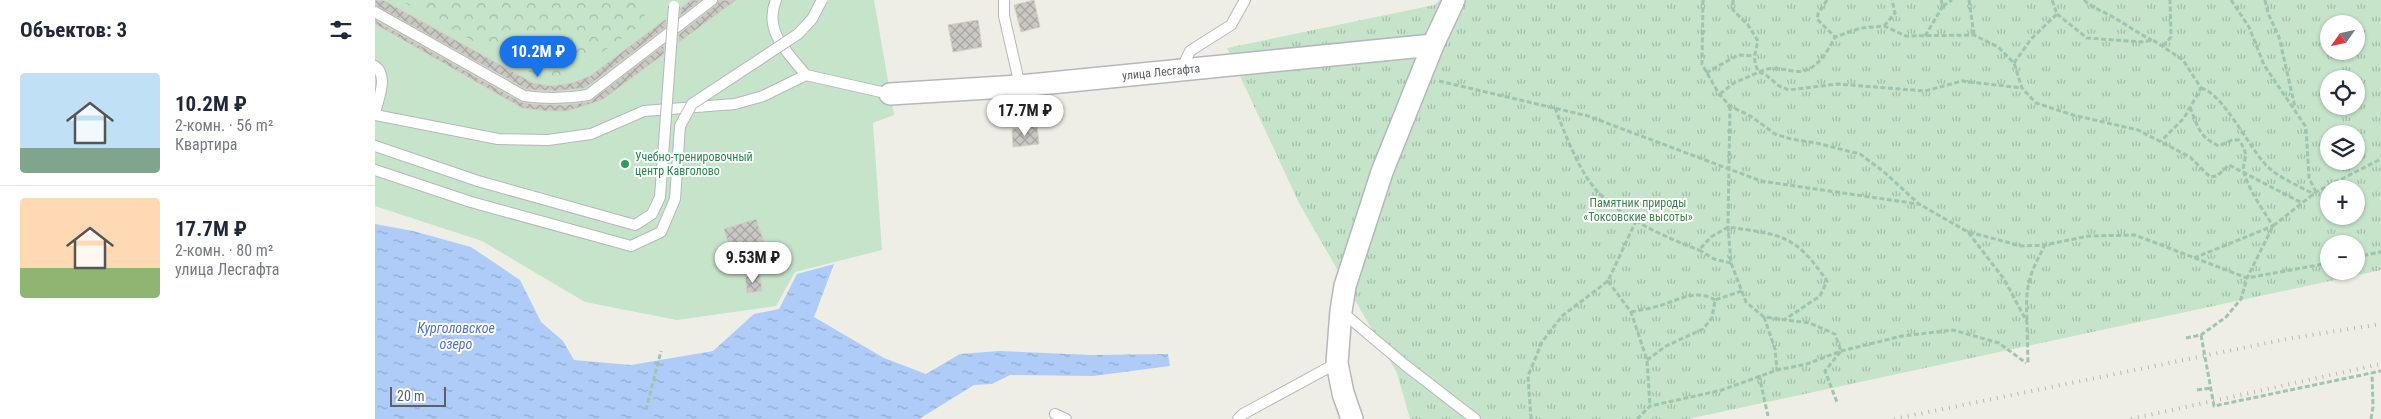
<!DOCTYPE html>
<html lang="ru">
<meta charset="utf-8">
<style>
:root{--surface:#fff;--page:#f2f2f3;--text:#1f2937;--muted:#747a83;--line:#e0e1e3;--accent:#1a73e8}
body{margin:0;font-family:"Roboto Condensed",sans-serif;background:var(--page);color:var(--text);height:100vh;display:flex;flex-direction:column;font-size:19px;white-space:nowrap}
*{box-sizing:border-box;margin:0}
p{font-size:16px;color:var(--muted)}
.icon{flex:none;width:28px;height:28px;fill:none;stroke:currentColor;stroke-width:2;stroke-linecap:round;stroke-linejoin:round}
.map{position:relative;flex:1;overflow:hidden}
.details{display:flex;flex-direction:column;background:var(--surface);width:375px}
.details>*{flex:none}
.needle{width:32px;rotate:236deg}
.fabs{position:absolute;left:1945px;top:15px;display:grid;gap:10px}
.fabs a{display:grid;place-items:center;width:45px;height:45px;border-radius:50%;background:var(--surface);box-shadow:0 1px 4px #0004;font-size:25px}
.scale{position:absolute;left:15px;bottom:12px;width:56px;box-sizing:border-box;padding-left:5px;border:2px solid #5e6065;border-top:0;font-size:14px;line-height:18px;white-space:nowrap;color:#5e6065;-webkit-text-stroke:4px #fff;paint-order:stroke}
.price{position:absolute;translate:-50% -42px;padding:0 11px;border-radius:18px;background:#fff;color:#222;font-size:16px;line-height:32px;filter:drop-shadow(0 1px 2px #0008)}
.price::after{content:'';position:absolute;left:50%;top:30px;width:15px;height:11px;margin-left:-8px;background:inherit;clip-path:polygon(0 0,100% 0,50% 100%)}
.price.selected{background:var(--accent);color:#fff}
ul{padding:0;list-style:none}
li{display:flex;align-items:center;gap:15px;height:125px;padding:0 20px}
li+li{border-top:1px solid var(--line)}
li span{display:grid;place-items:center;flex:none;width:140px;height:100px;border-radius:5px;color:#555}
li>.icon{margin-inline-start:auto}
span .icon{width:60px;height:60px;fill:#fffc;stroke-width:1}
li b{font-size:21px}
h2{display:flex;justify-content:space-between;align-items:center;height:60px;padding:0 20px;font-size:21px}
main{display:flex;flex:1;min-height:0}
.map>svg:first-child{display:block}
.grass{fill:#c5e4ca}
.forest{fill:url(#forest-crowns)}
.park{fill:url(#park-tufts);fill-rule:evenodd}
.water{fill:url(#water-ripples)}
.building{fill:url(#building-cross-hatch);stroke:#d3d1c5}
.lines{fill:none;stroke-linecap:round;stroke-linejoin:round}
.service-casing{stroke:#b6b7bc;stroke-width:12}
.minor-casing{stroke:#b6b7bc;stroke-width:24}
.path{stroke:#9fc4af;stroke-width:3;stroke-dasharray:5 2.5;stroke-linecap:butt}
.service{stroke:#fff;stroke-width:10}
.minor{stroke:#fff;stroke-width:21}
.rail{stroke:#b6b7b7;stroke-width:4;stroke-dasharray:1 6;stroke-linecap:butt}
.service-bridge-casing{stroke:#b6b7bc;stroke-width:12;stroke-linecap:butt}
.service-bridge{stroke:#fff;stroke-width:10}
.leisure-dot{fill:#2e9e5b;stroke:#fff;stroke-width:2}
.labels{text-anchor:middle;dominant-baseline:central;stroke-width:4;stroke-linejoin:round;paint-order:stroke}
.street-label{font-size:12px;fill:#5e6065;stroke:#fff}
.leisure-label{font-size:12px;fill:#27864d;stroke:#fff;text-anchor:start}
.park-label{font-size:12px;fill:#3e844d;stroke:#fff}
.water-label{font-size:14px;font-style:italic;fill:#5274b9;stroke:#fff}
</style>
<main>
<section class="details">
<h2>Объектов: 3<svg class="icon" aria-label="filters" viewBox="0 0 24 24"><path d="M4 7h16M4 17h16"/><circle cx="9" cy="7" r="2"/><circle cx="15" cy="17" r="2"/></svg></h2>
<ul>
<li><span style="background:linear-gradient(#bfe0f5 75%,#7fa58c 0)"><svg class="icon" aria-label="home" viewBox="0 0 24 24"><path d="M3 11l9-7 9 7M6 9v11h12V9"/></svg></span><div><b>10.2M ₽</b><p>2-комн. · 56 m²</p><p>Квартира</p></div></li>
<li><span style="background:linear-gradient(#ffd9b3 70%,#8fb573 0)"><svg class="icon" aria-label="home" viewBox="0 0 24 24"><path d="M3 11l9-7 9 7M6 9v11h12V9"/></svg></span><div><b>17.7M ₽</b><p>2-комн. · 80 m²</p><p>улица Лесгафта</p></div></li>
</ul>
</section>
<div class="map">
<svg width="2006" height="419" viewBox="0 0 2006 419">
<defs>
<pattern id="forest-crowns" width="20" height="18" patternUnits="userSpaceOnUse" patternTransform="scale(1.25)"><rect width="20" height="18" fill="#c5e4ca"/><path d="M2 6a3 3 0 1 1 6 0M12 15a3 3 0 1 1 6 0" fill="none" stroke="#a3bca8"/></pattern>
<pattern id="park-tufts" width="24" height="20" patternUnits="userSpaceOnUse" patternTransform="scale(1.25)"><rect width="24" height="20" fill="#c5e4ca"/><path d="M3 7l-1-3M5 7V3M7 7l1-3M15 17l-1-3M17 17v-4M19 17l1-3" fill="none" stroke="#a3bca8"/></pattern>
<pattern id="water-ripples" width="26" height="14" patternUnits="userSpaceOnUse" patternTransform="scale(1.25)"><rect width="26" height="14" fill="#aeccf7"/><path d="M2 4q2-2 4 0t4 0M15 11q2-2 4 0t4 0" fill="none" stroke="#91a9cc"/></pattern>
<pattern id="building-cross-hatch" width="8" height="8" patternUnits="userSpaceOnUse" patternTransform="scale(1.25)"><rect width="8" height="8" fill="#cac8c3"/><path d="M0 0l8 8M0 8l8-8" fill="none" stroke="#a7a6a2"/></pattern>
</defs>
<rect width="100%" height="100%" fill="#efeee6"/>
<path class="grass" d="M0 0H499L519 115 498 123 507 250 420 272 401 306 302 320 210 302 107 241 0 206Z"/>
<path class="forest" d="M25 0H269L270 22 199 72 173 79 152 71Z"/>
<path class="park" d="M1065 0H2006V270L1313 419H1035L1022 373 924 203 852 48 1059 5ZM1954 24H1981V51H1954ZM1954 79H1981V106H1954ZM1954 134H1981V161H1954ZM1954 189H1981V216H1954ZM1954 244H1981V271H1954Z"/>
<path class="water" d="M0 224 38 231 96 247 145 280 166 322 188 341 199 360 256 365 338 351 379 314 404 309 422 274 459 264 439 317 509 358 551 374 585 354 624 351 717 355 793 354 795 366 718 376 635 375 617 384 599 385 544 419H0Z"/>
<path class="building" d="M0 0H8L158 83 177 86 197 83 215 76 291 19V27L210 88 181 91 158 90 151 89 0 5Z
M316 0H326L305 16 306 8Z
M344 0H361L303 43 304 34 341 5Z
M659 0 665 27 646 32 639 5Z
M0 20 146 102 156 104 189 105 214 102 289 45V54L227 100 193 111H170L147 108 0 24Z
M603 20 607 47 578 52 573 25Z
M662 126 664 144 638 147 637 129Z
M381 219 389 242 356 253 349 229Z
M385 275 387 291 372 293 370 277Z"/>
<g class="lines">
<g class="service-casing">
<path id="service" d="M401 0C388 31 413 53 431 75
M629 0V16L645 86
M0 12 149 96C171 99 190 99 213 95L337 0
M0 66C14 76 3 99 0 113
M807 68 815 51 856 25 870 0
M0 115 123 139 173 140 216 134 269 111 360 104 388 96 431 75 515 94
M0 146 103 181
M0 170 96 202
M966 311 1030 365 1100 419
M680 414 691 419
M863 419 868 414 962 363"/>
</g>
<g class="minor-casing">
<g id="minor">
<path id="s1" d="M515 94 645 86 1058 45"/>
<path d="M977 419 968 393 962 363 966 311 970 286 1007 172 1058 45 1079 0"/>
</g>
</g>
<path class="path" d="M1328 0 1327 64 1344 94 1355 106 1377 117 1400 134 1416 139 1441 143 1485 154 1509 172 1544 204 1593 232 1629 279 1652 322 1653 363
M1358 0V10L1373 25 1383 41C1380 53 1377 61 1384 72 1397 66 1404 69 1418 71 1439 75 1452 53 1460 37
M1452 0 1443 14 1442 19 1460 37 1486 28 1509 26 1531 36 1599 35 1623 47 1639 63 1647 88 1661 103 1698 115 1763 130 1815 157 1835 177 1842 176 1854 165 1927 203
M1594 0 1599 35
M1709 0C1717 8 1727 11 1736 16 1751 24 1762 33 1777 40
M1856 0 1874 27 1889 65 1931 127 1934 178 1941 192
M1890 0 1893 13 1904 37 1920 107
M1568 6 1577 0
M1682 14 1712 38 1767 42 1778 40 1808 60 1826 88 1809 118 1786 141
M1509 26 1520 13 1517 0
M1550 36 1568 6 1566 0
M1788 46 1796 37 1795 0
M1639 63 1656 39 1682 14 1677 0
M1331 73 1363 55 1379 56
M1064 81 1213 116 1386 181 1543 204
M1826 88C1848 93 1874 148 1892 166 1904 178 1924 186 1939 194
M1345 94 1359 83 1384 72 1391 75 1404 86 1414 90 1462 84 1550 91 1587 81 1647 88
M1355 106 1353 227 1356 263 1371 302 1389 317 1435 323 1460 334 1466 351 1450 371 1462 402
M1815 107C1823 127 1824 137 1844 146L1857 140H1864C1877 159 1866 159 1869 173 1875 192 1888 210 1898 226L1819 258
M1180 108C1190 134 1205 174 1224 193 1251 220 1290 237 1324 250
M1594 232 1646 246 1670 245 1713 236 1760 235 1872 278 1954 263
M1981 257 2006 252
M1356 263 1339 259 1324 250 1336 237 1353 227C1407 235 1420 234 1452 281L1445 296 1409 320
M1233 281 1256 312 1272 360 1275 406
M1256 312C1266 310 1277 308 1287 305 1305 299 1322 289 1340 300
M1389 317 1400 349 1402 370
M1652 320C1650 286 1654 275 1670 245
M1826 335 1839 406 2006 371
M1811 338 1826 335 1851 317 1866 299 1872 278 1898 226 1941 192 2006 159
M1272 360 1291 346 1328 329 1337 318 1340 300 1367 291
M1384 375 1393 416
M1822 390 1836 388
M271 410 286 351
M1156 419 1153 376 1167 342 1187 316 1233 281 1261 221
M1262 419 1275 406 1347 390 1402 370 1432 364 1466 351 1527 336 1578 330 1624 343 1651 363
M1996 419 1998 407 1997 373"/>
<use href="#service" class="service"/>
<use href="#minor" class="minor"/>
<path class="rail" d="M1519 419 1917 338 2006 324
M1756 419 2006 364"/>
<g class="service-bridge-casing">
<path id="service-bridge" d="M103 181 260 225 277 214 285 197 299 6
M96 202 256 246 286 232 300 199 305 126 317 104 423 34 437 19 447 0"/>
</g>
<use href="#service-bridge" class="service-bridge"/>
</g>
<circle class="leisure-dot" cx="250" cy="164" r="5"/>
<g class="labels">
<g class="street-label">
<text stroke="none"><textPath href="#s1" startOffset="272">улица Лесгафта</textPath></text>
</g>
<g class="leisure-label">
<text x="260" y="157">Учебно-тренировочный<tspan x="260" dy="14">центр Кавголово</tspan></text>
</g>
<g class="park-label">
<text x="1263" y="203">Памятник природы<tspan x="1263" dy="14">«Токсовские высоты»</tspan></text>
</g>
<g class="water-label">
<text x="81" y="328">Курголовское<tspan x="81" dy="16">озеро</tspan></text>
</g>
</g>
</svg>
<div class="fabs">
<a><svg class="needle" viewBox="-14 -14 28 28"><path d="M0-13l5 13h-10z" fill="#e53935"/><path d="M0 13l5-13h-10z" fill="#747a83"/></svg></a>
<a><svg class="icon" aria-label="locate" viewBox="0 0 24 24"><circle cx="12" cy="12" r="6"/><path d="M12 2v4M12 18v4M2 12h4M18 12h4"/></svg></a>
<a><svg class="icon" aria-label="layers" viewBox="0 0 24 24"><path d="M12 4l9 5-9 5-9-5zM3 14l9 5 9-5"/></svg></a>
<a>+</a>
<a>−</a>
</div>
<div class="scale">20 m</div>
<b class="price selected" style="left:163px;top:78px">10.2M ₽</b>
<b class="price" style="left:650px;top:137px">17.7M ₽</b>
<b class="price" style="left:378px;top:284px">9.53M ₽</b>
</div>
</main>
